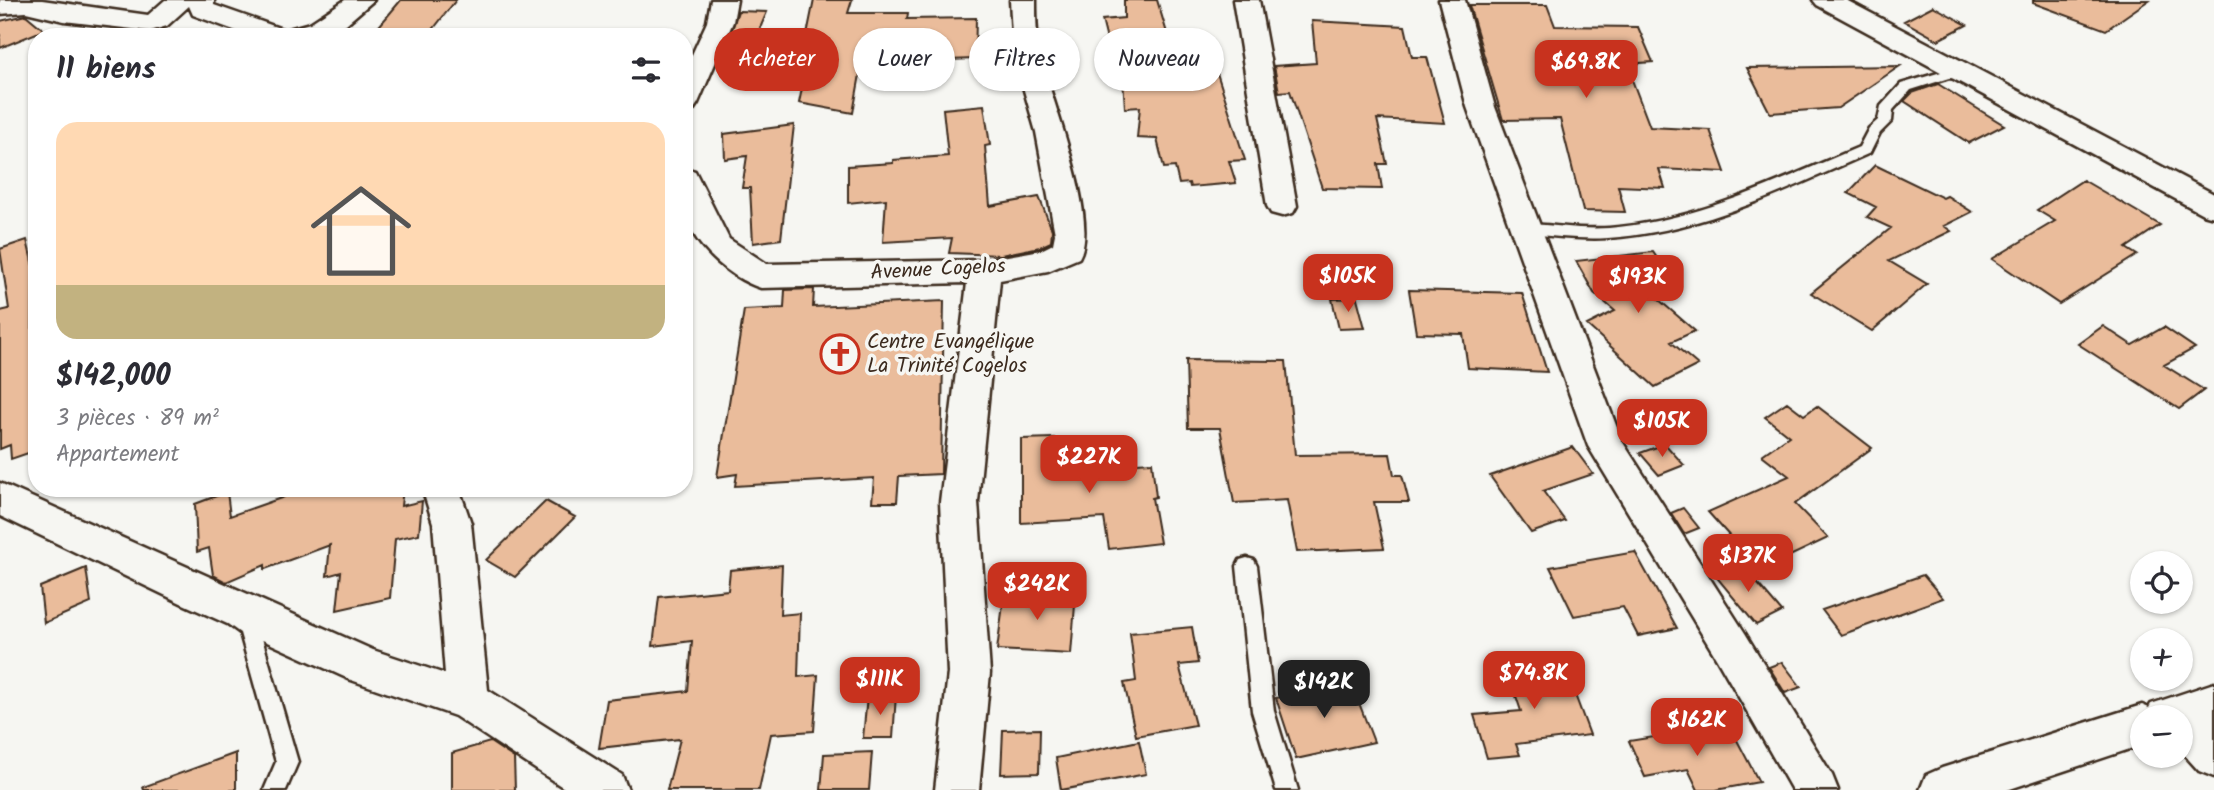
<!DOCTYPE html>
<html lang="fr">
<meta charset="utf-8">
<style>
:root{--surface:#fff;--page:#f7f7f7;--text:#2b2b33;--muted:#7c7c81;--line:#e1e1e2;--accent:#c8321e}
body{margin:0;font-family:Kalam,sans-serif;background:var(--page);color:var(--text);height:100vh;display:flex;flex-direction:column;font-size:26px;white-space:nowrap}
*{box-sizing:border-box;margin:0}
p{font-size:23px;color:var(--muted)}
.icon{flex:none;width:38px;height:38px;fill:none;stroke:currentColor;stroke-width:2;stroke-linecap:round;stroke-linejoin:round}
.map{position:relative;flex:1;overflow:hidden}
.drawer{position:absolute;left:28px;top:28px;width:665px;height:469px;display:flex;flex-direction:column;background:var(--surface);border-radius:28px;box-shadow:0 2px 5px #0004}
.drawer>*{flex:none}
.banner{position:absolute;left:714px;top:28px;width:665px;height:63px;display:flex;gap:14px}
.fabs{position:absolute;left:2130px;top:551px;display:grid;gap:14px}
.fabs a{display:grid;place-items:center;width:63px;height:63px;border-radius:50%;background:var(--surface);box-shadow:0 2px 5px #0004;font-size:35px}
.price{position:absolute;translate:-50% -60px;padding:0 16px;border-radius:14px;background:var(--accent);color:#fff;font-size:23px;line-height:46px;filter:drop-shadow(0 2px 4px #0008)}
.price::after{content:'';position:absolute;left:50%;top:42px;width:21px;height:16px;margin-left:-10px;background:inherit;clip-path:polygon(0 0,100% 0,50% 100%)}
.price.on{background:#222;color:#fff}
ul{padding:0;list-style:none}
li{display:grid;align-content:center;gap:14px;height:371px;padding:0 28px}
li+li{border-top:2px solid var(--line)}
li span{display:grid;place-items:center;height:217px;border-radius:21px;color:#555}
li>.icon{margin-inline-start:auto}
span .icon{width:126px;height:126px;fill:#fffc;stroke-width:1}
li b{font-size:30px}
h2{display:flex;justify-content:space-between;align-items:center;height:84px;padding:0 28px;font-size:30px}
.chip{padding:0 24px;border-radius:32px;background:var(--surface);box-shadow:0 2px 5px #0004;font-size:24px;line-height:63px}
.chip.on{background:var(--accent);color:#fff}
.map>svg:first-child{display:block}
.building{fill:#eabc9b;stroke:#3b2a1e;stroke-width:2}
.lines{fill:none;stroke-linecap:round;stroke-linejoin:round}
.lane-casing{stroke:#3b2a1e;stroke-width:5}
.street-casing{stroke:#3b2a1e;stroke-width:5}
.lane{fill:#f6f6f2;fill-rule:evenodd}
.street{fill:#f6f6f2;fill-rule:evenodd}
.labels{text-anchor:middle;dominant-baseline:central;stroke-width:7;stroke-linejoin:round;paint-order:stroke}
.street-label{font-size:21px;fill:#3b2a1e;stroke:#f6f6f2}
.poi-label{font-size:21px;fill:#3b2a1e;stroke:#f6f6f2;text-anchor:start}
</style>
<div class="map">
<svg width="2214" height="790" viewBox="0 0 2214 790">
<rect width="100%" height="100%" fill="#f6f6f2"/>
<filter id="ink" filterUnits="userSpaceOnUse"><feTurbulence type="fractalNoise" baseFrequency=".0143" numOctaves="2"/><feDisplacementMap in="SourceGraphic" scale="14" xChannelSelector="R" yChannelSelector="G"/><feConvolveMatrix kernelMatrix="1 2 1 2 8 2 1 2 1" color-interpolation-filters="sRGB"/></filter>
<g filter="url(#ink)">
<path class="building" d="M401 0H456L427 37H370Z
M814 0H852L848 13H908L907 19 976 18 975 59 922 61V66L861 69 853 113 799 103 808 59H802Z
M1124 0H1157L1180 76 1217 73 1245 160 1229 161 1236 183 1190 187 1189 183 1179 184 1175 167 1164 168 1157 139 1137 138 1140 107 1125 108 1121 51 1110 52 1102 20 1124 18Z
M2033 0H2149L2106 30 2033 3Z
M1469 5H1547L1555 26 1638 27 1653 62 1626 64 1650 127 1710 130 1725 172 1659 169 1665 188 1618 186 1625 212 1583 211 1560 119 1503 120Z
M1933 6 1967 25 1938 40 1904 21Z
M738 11 767 12 755 40 729 39Z
M26 15 44 30 0 48V21Z
M1312 21 1405 26 1412 57H1427L1445 123 1377 119 1387 164H1378L1382 189 1322 188 1290 91 1279 92 1274 66 1316 63Z
M1900 66 1838 108 1770 113 1747 68Z
M1938 84 1973 106 2004 125 1969 143 1904 101 1912 93Z
M984 105 990 145 985 146 990 206 1039 197 1052 230 1051 242 1040 247 1001 255 949 253 952 238 883 242 886 199 848 203V166L893 163V160L948 156 943 109Z
M794 125 781 239 753 243 750 188H742L747 156 725 159 724 134Z
M1875 165 1943 198 1947 196 1972 212 1944 226 1951 231 1889 261 1927 284 1872 331 1811 293 1891 228 1867 217 1876 207 1848 193Z
M2083 180 2160 225 2126 248 2137 255 2059 304 1992 259 2055 221 2037 210Z
M27 240 33 266 32 359 37 357V450L11 459 10 445 0 449V311L9 309 0 249Z
M1653 252 1673 282 1643 286 1695 331 1671 342 1698 365 1655 387 1587 325 1615 311 1594 293 1576 261Z
M814 289 813 307 944 301 941 474 899 476 897 502H872L874 478 735 486 737 474 717 477 744 310 784 308 785 290Z
M1409 290 1522 293 1547 372 1468 368 1463 334 1416 333Z
M1357 298 1365 328 1339 329 1332 299Z
M2103 326 2132 345 2164 327 2195 348 2164 365 2204 390 2179 409 2078 344Z
M1186 360 1286 361 1295 455 1390 454 1394 475H1402L1409 502H1374L1384 548 1297 552 1287 500 1234 503 1220 428H1188Z
M1787 402 1804 415 1817 406 1872 448 1795 504 1828 538 1760 570 1708 512 1789 476 1762 455 1789 436 1765 417Z
M1054 438 1055 468 1152 462 1156 497 1152 498 1160 543 1109 549 1104 518 1021 523V439Z
M1665 444 1684 465 1659 475 1640 453Z
M1573 447 1593 474 1543 491 1565 521 1531 533 1490 476Z
M283 488H403L401 506 422 501 419 534 395 539 390 598 337 610 341 572 327 576 330 545 265 569V565L226 582 213 575 209 548 197 552 195 504 227 492 230 516 284 497Z
M546 501 575 517 515 577 486 560Z
M1683 508 1699 528 1684 534 1671 513Z
M1635 552 1677 628 1638 636 1623 607 1574 616 1550 567Z
M1740 563 1782 612 1756 625 1714 574Z
M782 565 780 615 800 613 798 677 818 675 814 731 771 734 759 790H667L680 739 599 748 607 700 688 691 692 641 653 646 659 597 728 590 730 570Z
M86 568 91 603 44 623 40 587Z
M1923 575 1943 598 1841 635 1822 610Z
M1005 589 1076 593 1071 654 997 650Z
M1192 627 1198 663 1179 665 1195 725 1136 736 1124 683 1136 681 1130 633Z
M1562 660 1590 735 1516 744 1520 755 1487 758 1474 715 1521 711 1506 666Z
M1782 662 1801 687 1785 693 1769 667Z
M1351 682 1374 742 1296 759 1276 698Z
M896 695 893 738H863L867 696Z
M1729 725 1759 782 1716 790H1698L1688 769 1645 777 1629 741Z
M1040 729 1039 773 1001 774 1003 730Z
M1139 741 1146 774 1061 790 1056 758Z
M490 742 514 758 515 790H452V753Z
M872 752 869 790H821L824 754Z
M236 753V790H144L143 787Z"/>
<g class="lines">
<g class="lane-casing">
<path id="lane" d="M1948 70 1969 71 1976 75 1969 79 1949 78 1911 90 1893 110 1892 121 1880 133 1870 153C1786 190 1701 232 1608 238 1581 240 1555 236 1528 234L1520 229 1528 224C1555 225 1582 230 1609 228 1698 221 1778 181 1859 147L1869 128 1878 120 1881 106 1901 84Z
M1247 558 1254 560 1257 566 1274 711 1298 790H1276L1252 711 1237 566 1240 560Z
M236 610 256 622 259 628 298 762 286 790H264L276 762 240 633 229 625 226 619 229 613Z"/>
</g>
<g class="street-casing">
<path id="street" d="M0 0H42L148 15 165 0H214V5L285 30 310 23 345 0H374L346 24 322 37H253L193 15 189 6 167 26 150 31 64 21 26 12 0 14Z
M711 0H737L733 22 698 103 694 109 684 112V72L707 22Z
M1010 0H1036C1036 18 1036 36 1040 54 1050 97 1101 221 1079 258L1048 271 1000 280 978 502 990 673 979 790H935L948 673 940 502 967 283 761 288C729 278 688 242 684 207 683 194 684 181 684 168L695 171 729 239 767 264 985 260 1041 250 1053 244 1055 234 1036 132 1013 52Z
M1233 0H1259L1297 206 1293 213 1282 216 1271 213 1267 206Z
M1439 0H1465L1495 107 1622 441 1745 633 1832 775 1838 790H1792L1717 659 1588 446 1467 107Z
M1813 0H1846L2214 194V217L2203 214 1817 5Z
M0 483 373 650 445 674 433 523 422 488H459L471 523 488 690 622 775 628 790H567L455 716 351 680 181 603 0 516Z
M2214 683V777L2199 771 2180 750V718H2142V745L2007 790H1920L1926 775 1942 768 2142 705 2149 708 2151 704Z"/>
</g>
<use href="#lane" class="lane"/>
<use href="#street" class="street"/>
</g>
</g>
<defs>
<g id="church-ring" transform="scale(2.0125)"><circle r="9.5" fill="#f6f6f2" stroke="#c8321e" stroke-width="1.5"/><path d="M-1.2-6h2.4v3.5h3.3v2.4h-3.3V6h-2.4V-.1h-3.3v-2.4h3.3Z" fill="#c8321e"/></g>
</defs>
<g fill-rule="evenodd">
<use href="#church-ring" x="840" y="354"/>
</g>
<g class="labels">
<g class="street-label">
<text transform="translate(938 270) rotate(-3)">Avenue Cogelos</text>
</g>
<g class="poi-label">
<text x="867" y="342">Centre Evangélique<tspan x="867" dy="24">La Trinité Cogelos</tspan></text>
</g>
</g>
</svg>
<div class="fabs">
<a><svg class="icon" aria-label="locate" viewBox="0 0 24 24"><circle cx="12" cy="12" r="6"/><path d="M12 2v4M12 18v4M2 12h4M18 12h4"/></svg></a>
<a>+</a>
<a>−</a>
</div>
<b class="price" style="left:1586px;top:100px">$69.8K</b>
<b class="price" style="left:1348px;top:314px">$105K</b>
<b class="price" style="left:1638px;top:315px">$193K</b>
<b class="price" style="left:1662px;top:459px">$105K</b>
<b class="price" style="left:1089px;top:495px">$227K</b>
<b class="price" style="left:1748px;top:594px">$137K</b>
<b class="price" style="left:1037px;top:622px">$242K</b>
<b class="price" style="left:1534px;top:711px">$74.8K</b>
<b class="price" style="left:880px;top:717px">$111K</b>
<b class="price on" style="left:1324px;top:720px">$142K</b>
<b class="price" style="left:1697px;top:758px">$162K</b>
<div class="banner">
<a class="chip on">Acheter</a>
<a class="chip">Louer</a>
<a class="chip">Filtres</a>
<a class="chip">Nouveau</a>
</div>
<section class="drawer">
<h2>11 biens<svg class="icon" aria-label="filters" viewBox="0 0 24 24"><path d="M4 7h16M4 17h16"/><circle cx="9" cy="7" r="2"/><circle cx="15" cy="17" r="2"/></svg></h2>
<ul>
<li><span style="background:linear-gradient(#ffd9b3 75%,#c2b280 0)"><svg class="icon" aria-label="home" viewBox="0 0 24 24"><path d="M3 11l9-7 9 7M6 9v11h12V9"/></svg></span><div><b>$142,000</b><p>3 pièces · 89 m²</p><p>Appartement</p></div></li>
</ul>
</section>
</div>
